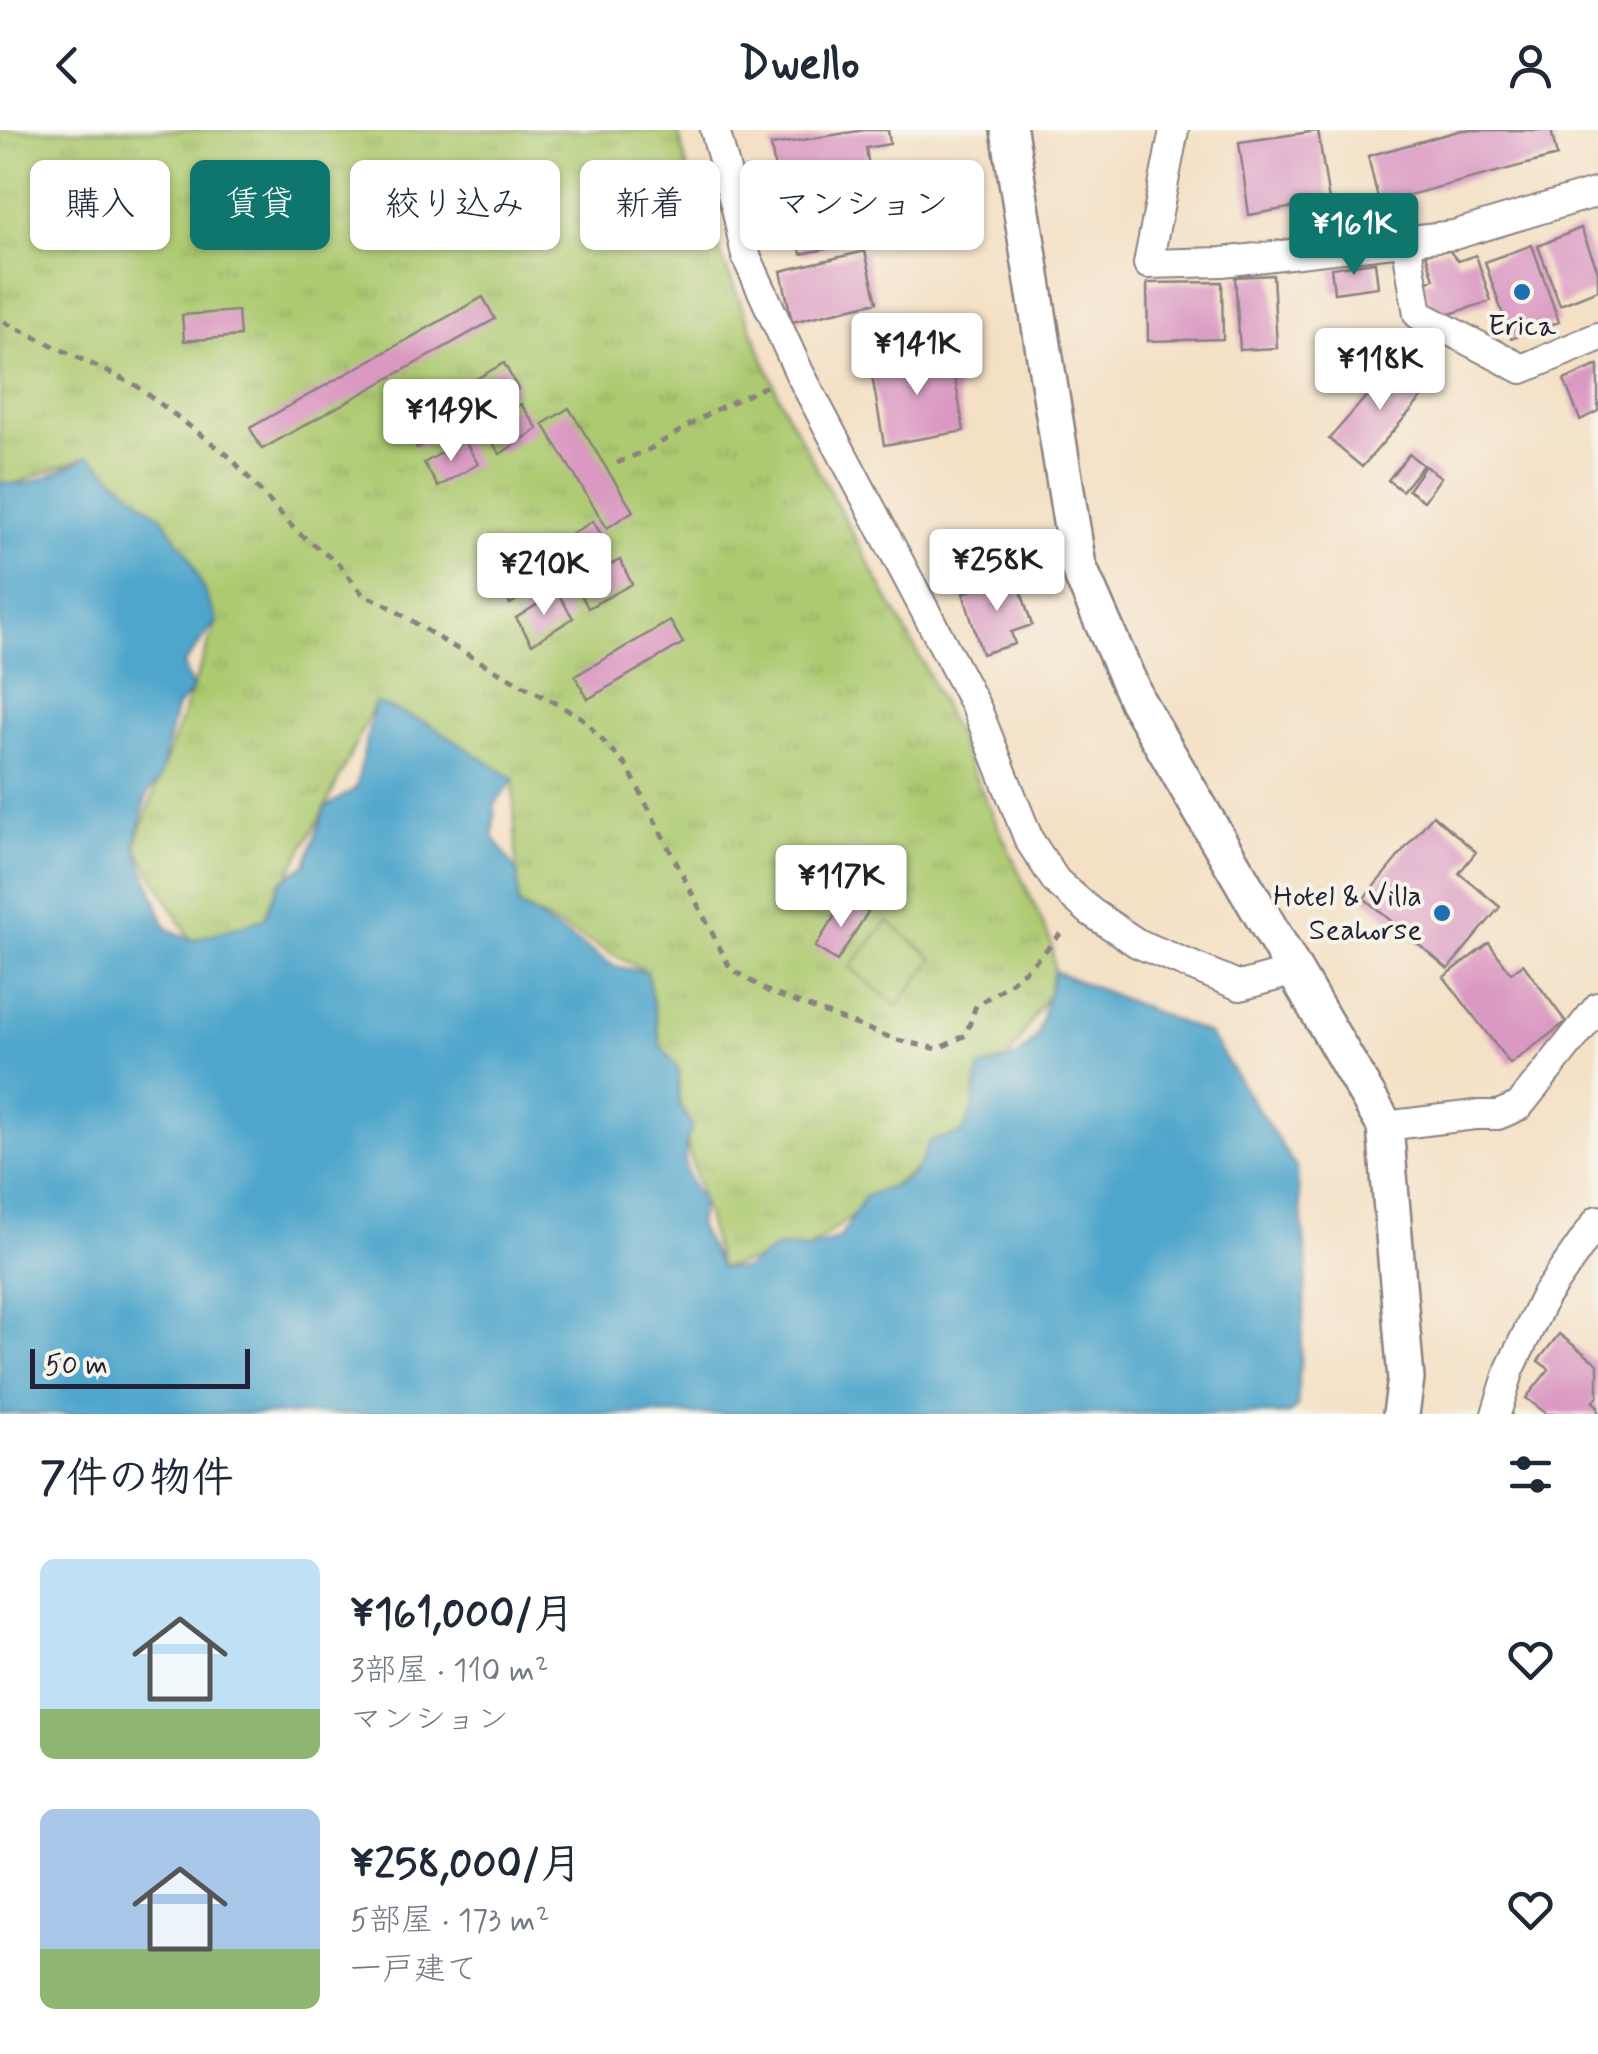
<!DOCTYPE html>
<html lang="ja">
<meta charset="utf-8">
<style>
:root{--surface:#fff;--page:#f6f6f7;--text:#1f2937;--muted:#747a83;--accent:#0f766e}
body{margin:0;font-family:Mynerve,"Klee One",sans-serif;background:var(--page);color:var(--text);height:100vh;display:flex;flex-direction:column;font-size:38px;white-space:nowrap}
*{box-sizing:border-box;margin:0}
p{font-size:32px;color:var(--muted)}
.icon{flex:none;width:55px;height:55px;fill:none;stroke:currentColor;stroke-width:2;stroke-linecap:round;stroke-linejoin:round}
.map{position:relative;height:1284px;overflow:hidden}
.side{display:flex;flex-direction:column;background:var(--surface);flex:1}
.side>*{flex:none}
.guide{position:absolute;left:30px;top:30px;width:1000px;height:90px;display:flex;gap:20px}
.scale{position:absolute;left:30px;bottom:25px;width:220px;box-sizing:border-box;padding-left:10px;border:5px solid #22223b;border-top:0;font-size:28px;line-height:35px;white-space:nowrap;color:#22223b;-webkit-text-stroke:8px #f7f3e8;paint-order:stroke}
.price{position:absolute;translate:-50% -85px;padding:0 22px;border-radius:10px;background:#fff;color:#222;font-size:32px;line-height:65px;filter:drop-shadow(0 2px 5px #0008)}
.price::after{content:'';position:absolute;left:50%;top:60px;width:30px;height:22px;margin-left:-15px;background:inherit;clip-path:polygon(0 0,100% 0,50% 100%)}
.price.selected{background:var(--accent);color:#fff}
ul{padding:0;list-style:none}
li{display:flex;align-items:center;gap:30px;height:250px;padding:0 40px}
li span{display:grid;place-items:center;flex:none;width:280px;height:200px;border-radius:15px;color:#555}
li>.icon{margin-inline-start:auto}
span .icon{width:120px;height:120px;fill:#fffc;stroke-width:1}
li b{font-size:42px}
h2{display:flex;justify-content:space-between;align-items:center;height:120px;padding:0 40px;font-size:42px}
.pill{padding:0 35px;border-radius:15px;background:var(--surface);box-shadow:0 2px 8px #0004;font-size:35px;line-height:90px}
.pill.selected{background:var(--accent);color:#fff}
header{display:flex;justify-content:space-between;align-items:center;height:130px;padding:0 40px;background:var(--surface);font-size:45px;font-weight:700}
.map>svg:first-child{display:block}
.grass{fill:url(#grass-tufts);stroke:#687656;stroke-width:2.5}
.pitch{fill:#adca71;stroke:#687656;stroke-width:2.5}
.water{fill:#50a6cc;stroke:#396484;stroke-width:2.5}
.building{fill:#da98c2}
.lines{fill:none;stroke-linecap:round;stroke-linejoin:round}
.minor-casing{stroke:#8b8180;stroke-width:32}
.tertiary-casing{stroke:#8b8180;stroke-width:40}
.path{stroke:#8b8180;stroke-width:5;stroke-dasharray:8 8;stroke-linecap:butt}
.minor{stroke:#fff;stroke-width:28}
.tertiary{stroke:#fff;stroke-width:35}
.poi-dot{fill:#1f6fb2;stroke:#f7f3e8;stroke-width:4}
.labels{text-anchor:middle;dominant-baseline:central;stroke-width:8;stroke-linejoin:round;paint-order:stroke}
.poi-label{font-size:30px;fill:#22223b;stroke:#f7f3e8}
</style>
<header><svg class="icon" aria-label="back" viewBox="0 0 24 24"><path d="M15 5l-7 7 7 7"/></svg>Dwello<svg class="icon" aria-label="person" viewBox="0 0 24 24"><circle cx="12" cy="8" r="4"/><path d="M4 21q1-7 8-7t8 7"/></svg></header>
<div class="map">
<svg width="1598" height="1284" viewBox="0 0 1598 1284">
<defs>
<pattern id="grass-tufts" width="24" height="20" patternUnits="userSpaceOnUse" patternTransform="scale(2.5)"><rect width="24" height="20" fill="#adca71"/><path d="M3 7l-1-3M5 7V3M7 7l1-3M15 17l-1-3M17 17v-4M19 17l1-3" fill="none" stroke="#95ad63"/></pattern>
</defs>
<rect width="100%" height="100%" fill="#f7f3e8"/>
<filter id="ink" filterUnits="userSpaceOnUse"><feTurbulence type="fractalNoise" baseFrequency=".01" numOctaves="2"/><feDisplacementMap in="SourceGraphic" scale="20" xChannelSelector="R" yChannelSelector="G"/><feConvolveMatrix kernelMatrix="1 2 1 2 8 2 1 2 1" color-interpolation-filters="sRGB"/></filter>
<filter id="wash" filterUnits="userSpaceOnUse"><feTurbulence type="fractalNoise" baseFrequency=".0048" numOctaves="4" result="noise"/><feDisplacementMap in="SourceGraphic" scale="40" xChannelSelector="R" yChannelSelector="G"/><feGaussianBlur stdDeviation="2.25" result="paint"/><feColorMatrix in="noise" values="0 0 0 0 0 0 0 0 0 0 0 0 0 0 0 0 0 1.4 0 .05"/><feComposite in="paint" operator="in"/></filter>
<g filter="url(#wash)">
<rect width="100%" height="100%" fill="#f4e0c5"/>
<path class="grass" d="M0 0H678L689 47 783 276 922 531 1052 814 1054 841 1048 864 962 1004 808 1119 720 1138 661 916 647 842 518 775 513 649 375 573 325 678 264 790 191 810 135 715 217 491 89 326 0 359Z"/>
<path class="pitch" d="M888 791 934 829 897 876 850 837Z"/>
<path class="water" d="M89 326 164 390 188 424 217 491 183 535 193 560 176 578 159 651 147 664 135 715 166 798 192 810 264 789 279 753 306 734 325 678 356 658 375 572 429 594 514 649 495 674 493 706 518 744V775L614 836 647 842 661 916 678 938 679 974 692 995C681 1026 682 1045 702 1071L698 1096 721 1138 744 1139 777 1117 808 1119 840 1108 865 1066C900 1054 919 1051 928 1012L962 1003 974 976 979 938 1017 927 1037 907 1054 841 1209 904 1296 1038 1307 1134 1297 1277 1289 1284H0V352C32 360 61 340 89 326Z"/>
<g id="blocks">
<path class="building" d="M865 0H888L890 14 866 18 870 44 778 59 771 15Z
M1462 0H1551L1557 26 1379 73 1368 26Z
M1318 1 1329 71 1249 85 1239 12Z
M869 65 878 108 801 124 792 81Z
M1581 98 1598 141V160L1560 175 1538 116Z
M1532 115 1559 192 1511 209 1485 132Z
M1447 118 1458 131 1476 125 1491 171 1434 189 1423 153 1434 149 1426 124Z
M865 121 877 172 792 192 781 141Z
M1375 132 1378 157 1334 163 1331 138Z
M1273 145 1277 218 1240 220 1235 147Z
M1222 152 1223 209 1148 211 1147 153Z
M483 167 495 189 262 319 250 298Z
M238 181 240 206 184 211 182 185Z
M950 220 964 301 884 315 870 234Z
M1399 229 1431 257 1362 337 1329 309Z
M504 233 518 259 474 284 459 259Z
M1598 235V281L1580 290 1564 250Z
M440 267 456 297 417 318 401 289Z
M521 274 538 299 500 324 483 299Z
M569 278 633 381 607 398 543 294Z
M464 310 478 334 438 357 424 333Z
M1409 324 1423 335 1402 361 1388 350Z
M1425 336 1441 347 1424 371 1408 360Z
M593 391 608 416 571 438 556 414Z
M533 425 549 450 510 474 495 448Z
M620 430 632 454 588 478 575 453Z
M1016 446 1032 495 1011 502 1015 514 982 524 963 463Z
M557 462 573 488 532 514 516 488Z
M670 491 683 513 588 569 575 546Z
M1433 685 1476 722 1459 743 1500 777 1448 839 1364 768Z
M846 768 868 782 837 831 815 817Z
M1489 813 1511 843 1523 834 1566 892 1510 934 1444 847Z
M1559 1204 1598 1234V1266L1593 1272 1598 1276V1284H1547L1526 1268 1549 1239 1538 1231Z"/>
</g>
</g>
<g filter="url(#ink)">
<use href="#blocks" fill-opacity="0" stroke="#8b8180" stroke-width="2.5"/>
<g class="lines">
<g class="minor-casing">
<path id="minor" d="M715 0 737 82 746 126 799 242 977 579 1029 710 1056 751 1091 782 1137 813 1240 856 1295 841
M1174 0 1148 134 1222 132 1454 105 1598 62
M1406 111 1418 184 1522 239 1598 207
M1385 996 1475 985H1498L1519 976 1598 877
M1496 1284 1510 1239 1545 1166 1598 1090"/>
</g>
<g class="tertiary-casing">
<path id="tertiary" d="M1009 0 1078 436 1137 571 1385 996 1406 1249 1401 1284"/>
</g>
<path class="path" d="M4 192 137 256 230 327 296 401 340 435 364 466 382 472 445 512 582 588 628 638 730 838 769 862 897 910 938 919 966 905 976 875C1013 854 1038 831 1065 798
M617 333 650 319 713 281 773 253"/>
<use href="#minor" class="minor"/>
<use href="#tertiary" class="tertiary"/>
</g>
</g>
<g class="poi-dot">
<circle cx="1522" cy="162" r="10"/>
<circle cx="1442" cy="783" r="10"/>
</g>
<g class="labels">
<g class="poi-label">
<text x="1522" y="196">Erica</text>
<text x="1422" y="766" text-anchor="end">Hotel &amp; Villa<tspan x="1422" dy="34">Seahorse</tspan></text>
</g>
</g>
</svg>
<div class="scale">50 m</div>
<b class="price selected" style="left:1354px;top:148px">¥161K</b>
<b class="price" style="left:917px;top:268px">¥141K</b>
<b class="price" style="left:1380px;top:283px">¥118K</b>
<b class="price" style="left:451px;top:334px">¥149K</b>
<b class="price" style="left:997px;top:484px">¥258K</b>
<b class="price" style="left:544px;top:488px">¥210K</b>
<b class="price" style="left:841px;top:800px">¥117K</b>
<div class="guide">
<a class="pill">購入</a>
<a class="pill selected">賃貸</a>
<a class="pill">絞り込み</a>
<a class="pill">新着</a>
<a class="pill">マンション</a>
</div>
</div>
<section class="side">
<h2>7件の物件<svg class="icon" aria-label="filters" viewBox="0 0 24 24"><path d="M4 7h16M4 17h16"/><circle cx="9" cy="7" r="2"/><circle cx="15" cy="17" r="2"/></svg></h2>
<ul>
<li><span style="background:linear-gradient(#bfe0f5 75%,#8fb573 0)"><svg class="icon" aria-label="home" viewBox="0 0 24 24"><path d="M3 11l9-7 9 7M6 9v11h12V9"/></svg></span><div><b>¥161,000/月</b><p>3部屋 · 110 m²</p><p>マンション</p></div><svg class="icon" aria-label="heart" viewBox="0 0 24 24"><path d="M12 20l-8-8c-3-5 5-10 8-4 3-6 11-1 8 4z"/></svg></li>
<li><span style="background:linear-gradient(#a9c7e8 70%,#8fb573 0)"><svg class="icon" aria-label="home" viewBox="0 0 24 24"><path d="M3 11l9-7 9 7M6 9v11h12V9"/></svg></span><div><b>¥258,000/月</b><p>5部屋 · 173 m²</p><p>一戸建て</p></div><svg class="icon" aria-label="heart" viewBox="0 0 24 24"><path d="M12 20l-8-8c-3-5 5-10 8-4 3-6 11-1 8 4z"/></svg></li>
</ul>
</section>
